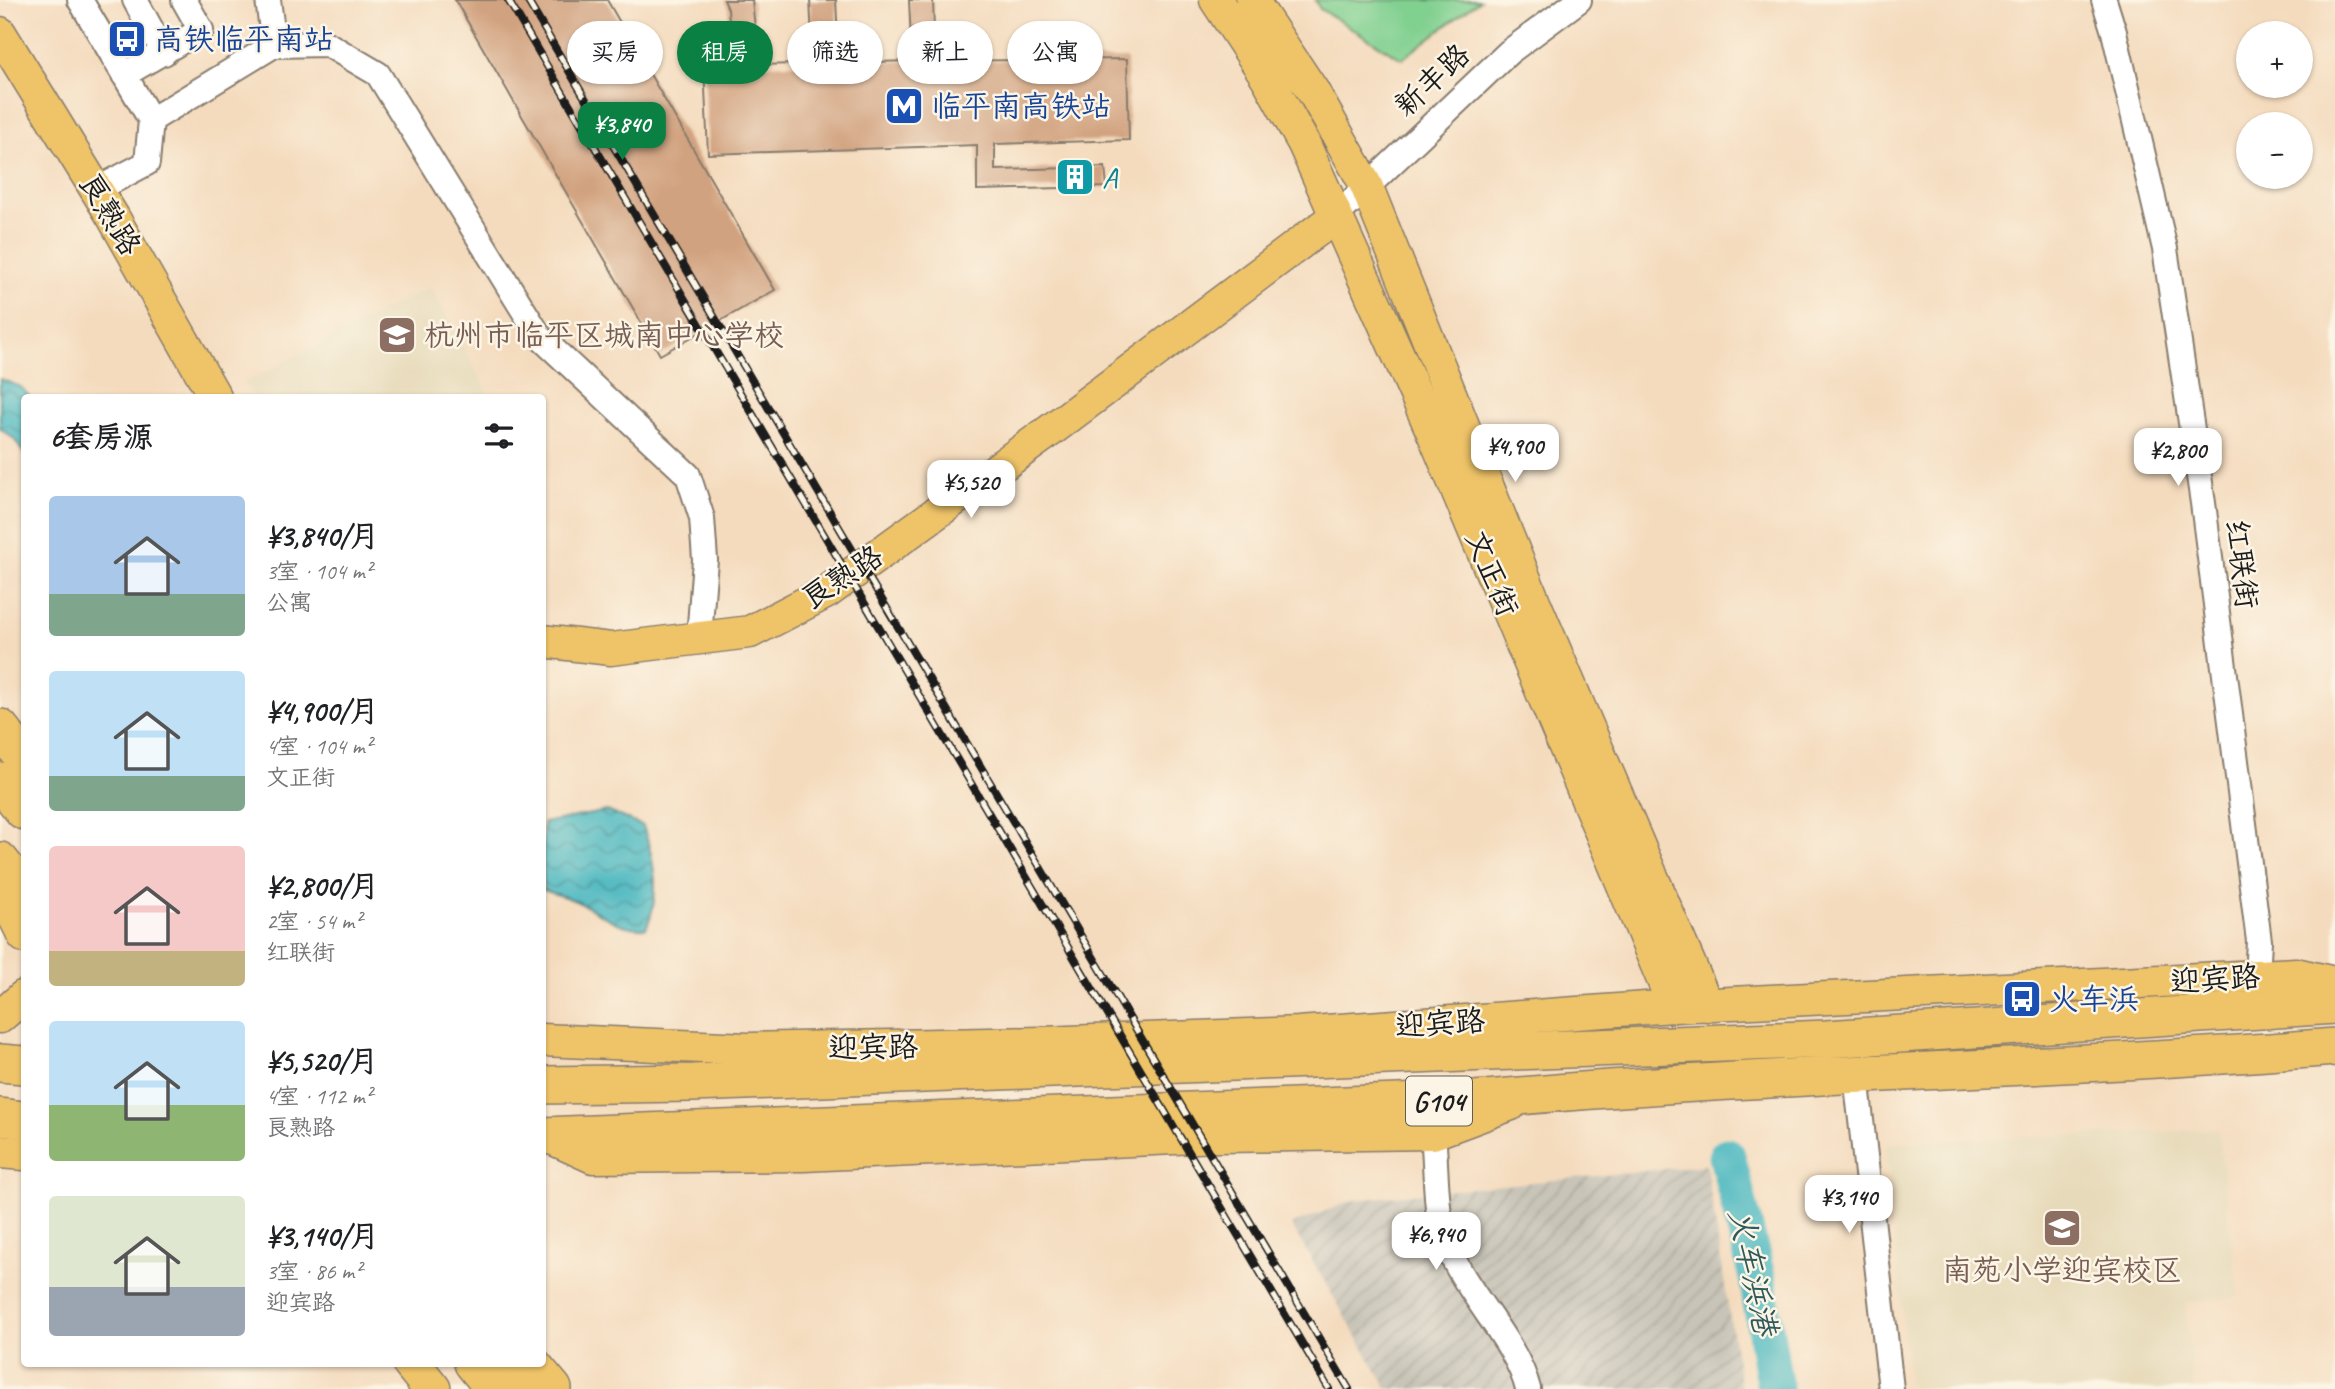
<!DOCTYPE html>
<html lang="zh">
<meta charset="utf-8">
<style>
:root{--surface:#fff;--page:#f2f2f2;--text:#202124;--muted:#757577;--accent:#0b8043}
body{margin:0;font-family:Caveat,"LXGW WenKai TC",sans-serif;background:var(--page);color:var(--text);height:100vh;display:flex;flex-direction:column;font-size:26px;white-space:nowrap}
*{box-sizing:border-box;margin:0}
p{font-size:23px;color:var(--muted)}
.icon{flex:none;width:38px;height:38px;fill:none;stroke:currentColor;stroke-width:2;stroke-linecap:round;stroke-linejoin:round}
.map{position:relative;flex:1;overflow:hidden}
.sheet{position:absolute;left:21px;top:394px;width:525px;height:973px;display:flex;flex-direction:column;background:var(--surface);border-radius:7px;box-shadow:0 2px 5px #0004}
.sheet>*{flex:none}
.top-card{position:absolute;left:567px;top:21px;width:665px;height:63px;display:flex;gap:14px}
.buttons{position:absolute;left:2236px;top:21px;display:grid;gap:14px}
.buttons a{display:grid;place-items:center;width:77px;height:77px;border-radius:50%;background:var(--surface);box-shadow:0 2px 5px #0004;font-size:35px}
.price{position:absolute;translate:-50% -60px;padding:0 16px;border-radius:14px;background:#fff;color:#222;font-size:23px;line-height:46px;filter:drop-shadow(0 2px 4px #0008)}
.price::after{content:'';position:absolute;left:50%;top:42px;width:21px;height:16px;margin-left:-10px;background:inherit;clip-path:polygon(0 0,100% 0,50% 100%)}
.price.selected{background:var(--accent);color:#fff}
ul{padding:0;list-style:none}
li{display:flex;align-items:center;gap:21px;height:175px;padding:0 28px}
li span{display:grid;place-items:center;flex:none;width:196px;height:140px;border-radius:7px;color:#555}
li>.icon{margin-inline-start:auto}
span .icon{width:84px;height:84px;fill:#fffc;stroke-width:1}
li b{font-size:30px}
h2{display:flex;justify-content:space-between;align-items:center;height:84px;padding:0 28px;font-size:30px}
.tag{padding:0 24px;border-radius:32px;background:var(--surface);box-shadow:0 2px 5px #0004;font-size:24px;line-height:63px}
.tag.selected{background:var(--accent);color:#fff}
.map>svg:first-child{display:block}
.built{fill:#e7daba}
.industrial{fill:url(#industrial-furrows)}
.park{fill:#80d090;stroke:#4e7656;stroke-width:2}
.water{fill:url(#water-waves);stroke:#326a6e;stroke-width:2}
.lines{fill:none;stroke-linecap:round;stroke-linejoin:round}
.river{stroke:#48b7c0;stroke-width:37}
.building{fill:#d1a27f}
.minor-casing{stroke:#887c6d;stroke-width:28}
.major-casing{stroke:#887c6d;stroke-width:35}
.highway-casing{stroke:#887c6d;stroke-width:40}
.minor{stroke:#fff;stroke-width:24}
.major{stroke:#efc469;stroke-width:32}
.highway{stroke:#efc469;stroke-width:37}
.rail-casing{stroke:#1c1c1c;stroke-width:8}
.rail{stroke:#fcf5e5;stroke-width:5;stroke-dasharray:16;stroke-linecap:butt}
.labels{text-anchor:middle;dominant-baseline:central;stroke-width:5;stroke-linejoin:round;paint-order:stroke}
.shield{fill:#fcf5e5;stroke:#5f5d58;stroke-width:2}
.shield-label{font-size:28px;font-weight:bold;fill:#1c1c1c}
.transit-label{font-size:30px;fill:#164399;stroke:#fcf5e5;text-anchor:start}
.street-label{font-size:30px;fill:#1c1c1c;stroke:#fcf5e5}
.culture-label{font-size:30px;fill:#0d838f;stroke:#fcf5e5;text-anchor:start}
.education-label{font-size:30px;fill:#785e54;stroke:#fcf5e5;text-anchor:start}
.water-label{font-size:32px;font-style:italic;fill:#2e5a5e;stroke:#fcf5e5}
</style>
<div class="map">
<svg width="2335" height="1389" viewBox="0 0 2335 1389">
<defs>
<pattern id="industrial-furrows" width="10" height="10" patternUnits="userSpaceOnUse" patternTransform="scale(1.75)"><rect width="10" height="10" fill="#c8c4b8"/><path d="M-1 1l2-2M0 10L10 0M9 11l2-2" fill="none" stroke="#aba89e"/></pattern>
<pattern id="water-waves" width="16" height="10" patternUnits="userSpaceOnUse" patternTransform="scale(1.75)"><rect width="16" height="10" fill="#48b7c0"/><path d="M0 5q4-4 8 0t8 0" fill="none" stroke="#3b949b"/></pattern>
</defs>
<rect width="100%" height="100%" fill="#fcf5e5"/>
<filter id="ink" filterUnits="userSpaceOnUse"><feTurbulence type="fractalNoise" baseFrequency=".0143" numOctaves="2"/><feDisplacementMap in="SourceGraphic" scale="14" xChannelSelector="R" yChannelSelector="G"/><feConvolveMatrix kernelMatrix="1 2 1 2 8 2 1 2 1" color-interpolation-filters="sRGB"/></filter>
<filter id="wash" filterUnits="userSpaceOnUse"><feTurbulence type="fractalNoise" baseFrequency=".00686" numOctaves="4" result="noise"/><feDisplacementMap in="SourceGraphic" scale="28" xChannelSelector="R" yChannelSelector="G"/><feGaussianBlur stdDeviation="1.57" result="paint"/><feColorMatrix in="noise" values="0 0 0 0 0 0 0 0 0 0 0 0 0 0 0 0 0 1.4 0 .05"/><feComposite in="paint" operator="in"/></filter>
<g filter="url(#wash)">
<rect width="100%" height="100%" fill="#f4dbbe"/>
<path class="built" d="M430 286 491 397H253L244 383Z
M2218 1129 2239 1297 2185 1303 2194 1389H1909L1886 1143Z"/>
<path class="industrial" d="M1706 1165 1741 1389H1388L1291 1225 1354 1200Z"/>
<path class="park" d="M1315 0H1480L1402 59 1320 9Z"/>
<path class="water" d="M0 379 21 387 30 397H24V454L14 439 0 428Z
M607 811 643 826C654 859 662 895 646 928 619 930 603 914 580 903 568 897 555 894 543 890V823Z"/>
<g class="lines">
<path class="river" d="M1727 1156 1757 1277 1775 1389"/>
</g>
<g id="blocks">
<path class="building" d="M455 0H607L775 290 660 355Z
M724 0H752L759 65 912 61 909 0H933L935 61 1127 59 1129 140 995 144V170L1105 167 1107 187 977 190V145L708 154 704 66H733L728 9Z
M810 0H836L839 58 813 59Z"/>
</g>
</g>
<g filter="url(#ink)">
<use href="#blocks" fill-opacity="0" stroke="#887c6d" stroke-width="2"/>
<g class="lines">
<g class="minor-casing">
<path id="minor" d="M80 0 151 120 147 163 96 190
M135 0 164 53
M268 0 274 45
M2104 0 2114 32 2165 249 2203 503 2259 941 2257 977
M124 75 201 30 184 0
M151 120 274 45 327 44 378 74 540 337 688 475 702 518 705 560 699 638
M1335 217 1509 52 1579 0
M1856 1075 1891 1389
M1433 1133C1436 1161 1435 1209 1443 1234 1460 1289 1515 1337 1528 1389"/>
</g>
<g class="major-casing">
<path id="major" d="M1216 0 1268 79 1304 144 1434 435 1674 1006
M1252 0 1314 93 1366 185 1535 604 1707 1005
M0 33 113 217 215 397
M542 641 611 649 750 632 827 592 1051 430 1335 217
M0 888 24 936
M0 1017 24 996
M542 1040 748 1049 1042 1043 1298 1033 1674 1006 2296 974 2335 983
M544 1138 547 1136 593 1157 804 1155 1218 1136 1433 1133 1511 1104
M0 1152 24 1154
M497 1363 518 1389"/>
</g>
<g class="highway-casing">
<path id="highway" d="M0 728 24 758
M0 781 24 811
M0 861 24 891
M0 1063 24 1065
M542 1085 693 1083 1826 1039 2335 1005
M0 1117 24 1120
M542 1136 1475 1100C1761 1073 2049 1070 2335 1047
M411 1363 432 1389
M473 1363 494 1389
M531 1363 553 1389"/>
</g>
<use href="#minor" class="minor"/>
<use href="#major" class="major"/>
<use href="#highway" class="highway"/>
<g class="rail-casing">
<path id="rail" d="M508 0 1329 1389
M527 0 1349 1389"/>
</g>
<use href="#rail" class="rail"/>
</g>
</g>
<defs>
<g id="bus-square" transform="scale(2.0125)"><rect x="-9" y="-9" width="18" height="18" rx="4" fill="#1a4fb4" stroke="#fcf5e5"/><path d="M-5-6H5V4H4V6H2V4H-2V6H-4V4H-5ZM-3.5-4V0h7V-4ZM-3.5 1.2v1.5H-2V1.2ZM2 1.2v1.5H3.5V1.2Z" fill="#fff"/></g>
<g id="metro-square" transform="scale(2.0125)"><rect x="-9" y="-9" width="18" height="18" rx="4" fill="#1a4fb4" stroke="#fcf5e5"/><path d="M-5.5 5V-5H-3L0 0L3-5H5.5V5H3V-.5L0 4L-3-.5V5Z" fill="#fff"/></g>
<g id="building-square" transform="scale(2.0125)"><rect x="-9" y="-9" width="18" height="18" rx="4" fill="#0f9aa8" stroke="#fcf5e5"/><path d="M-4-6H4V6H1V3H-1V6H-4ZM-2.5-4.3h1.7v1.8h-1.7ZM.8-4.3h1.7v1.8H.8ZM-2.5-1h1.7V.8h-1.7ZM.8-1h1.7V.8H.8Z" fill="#fff"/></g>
<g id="school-square" transform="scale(2.0125)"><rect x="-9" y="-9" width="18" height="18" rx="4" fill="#8d6e63" stroke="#fcf5e5"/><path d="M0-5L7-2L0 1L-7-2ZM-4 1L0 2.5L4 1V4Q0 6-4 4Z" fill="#fff"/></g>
</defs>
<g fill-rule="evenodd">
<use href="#bus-square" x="127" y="39"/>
<use href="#metro-square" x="904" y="106"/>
<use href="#building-square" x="1075" y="177"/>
<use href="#school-square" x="397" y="335"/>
<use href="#bus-square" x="2022" y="999"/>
<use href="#school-square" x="2062" y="1228"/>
</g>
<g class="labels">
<rect class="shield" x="1406" y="1076.5" width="66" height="49" rx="5"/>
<g class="shield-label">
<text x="1439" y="1101">G104</text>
</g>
<g class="transit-label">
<text x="154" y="39">高铁临平南站</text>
<text x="931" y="106">临平南高铁站</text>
<text x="2049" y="999">火车浜</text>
</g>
<g class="street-label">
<text transform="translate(1432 80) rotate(-43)">新丰路</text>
<text transform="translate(110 214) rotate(59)">良熟路</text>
<text transform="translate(2242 564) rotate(83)">红联街</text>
<text transform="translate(1492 573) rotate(67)">文正街</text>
<text transform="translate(842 577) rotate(-33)">良熟路</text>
<text transform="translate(2215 979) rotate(-4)">迎宾路</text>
<text transform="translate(1440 1023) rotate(-4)">迎宾路</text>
<text transform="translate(873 1047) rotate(-1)">迎宾路</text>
</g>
<g class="culture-label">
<text x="1102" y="177">A</text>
</g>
<g class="education-label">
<text x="424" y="335">杭州市临平区城南中心学校</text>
<text x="2062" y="1270" text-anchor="middle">南苑小学迎宾校区</text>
</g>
<g class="water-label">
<text transform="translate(1753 1272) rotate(78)">火车浜港</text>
</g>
</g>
</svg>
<div class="buttons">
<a>+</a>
<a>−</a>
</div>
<b class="price selected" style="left:622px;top:162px">¥3,840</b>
<b class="price" style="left:1515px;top:484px">¥4,900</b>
<b class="price" style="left:2178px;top:488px">¥2,800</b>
<b class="price" style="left:971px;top:520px">¥5,520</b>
<b class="price" style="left:1849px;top:1235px">¥3,140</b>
<b class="price" style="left:1436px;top:1272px">¥6,940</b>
<div class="top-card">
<a class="tag">买房</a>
<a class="tag selected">租房</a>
<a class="tag">筛选</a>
<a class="tag">新上</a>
<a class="tag">公寓</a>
</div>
<section class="sheet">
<h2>6套房源<svg class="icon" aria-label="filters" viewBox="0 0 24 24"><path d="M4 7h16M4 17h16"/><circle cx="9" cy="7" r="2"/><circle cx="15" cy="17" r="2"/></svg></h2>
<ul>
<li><span style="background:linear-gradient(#a9c7e8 70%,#7fa58c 0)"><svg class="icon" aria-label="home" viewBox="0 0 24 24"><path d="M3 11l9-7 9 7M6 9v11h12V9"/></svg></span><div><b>¥3,840/月</b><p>3室 · 104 m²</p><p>公寓</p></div></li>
<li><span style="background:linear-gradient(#bfe0f5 75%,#7fa58c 0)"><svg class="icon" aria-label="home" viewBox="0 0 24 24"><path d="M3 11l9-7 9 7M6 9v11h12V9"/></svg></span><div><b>¥4,900/月</b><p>4室 · 104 m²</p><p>文正街</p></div></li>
<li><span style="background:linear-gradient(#f6c9c9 75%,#c2b280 0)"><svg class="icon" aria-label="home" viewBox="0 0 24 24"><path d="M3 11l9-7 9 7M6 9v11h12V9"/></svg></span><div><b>¥2,800/月</b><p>2室 · 54 m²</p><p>红联街</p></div></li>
<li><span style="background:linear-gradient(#bfe0f5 60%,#8fb573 0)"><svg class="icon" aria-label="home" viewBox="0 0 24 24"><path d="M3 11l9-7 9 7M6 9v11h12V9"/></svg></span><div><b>¥5,520/月</b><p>4室 · 112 m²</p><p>良熟路</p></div></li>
<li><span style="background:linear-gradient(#dfe7d0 65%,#9aa5b1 0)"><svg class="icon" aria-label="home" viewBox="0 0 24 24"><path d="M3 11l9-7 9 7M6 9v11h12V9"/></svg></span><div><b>¥3,140/月</b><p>3室 · 86 m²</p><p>迎宾路</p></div></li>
</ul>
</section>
</div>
